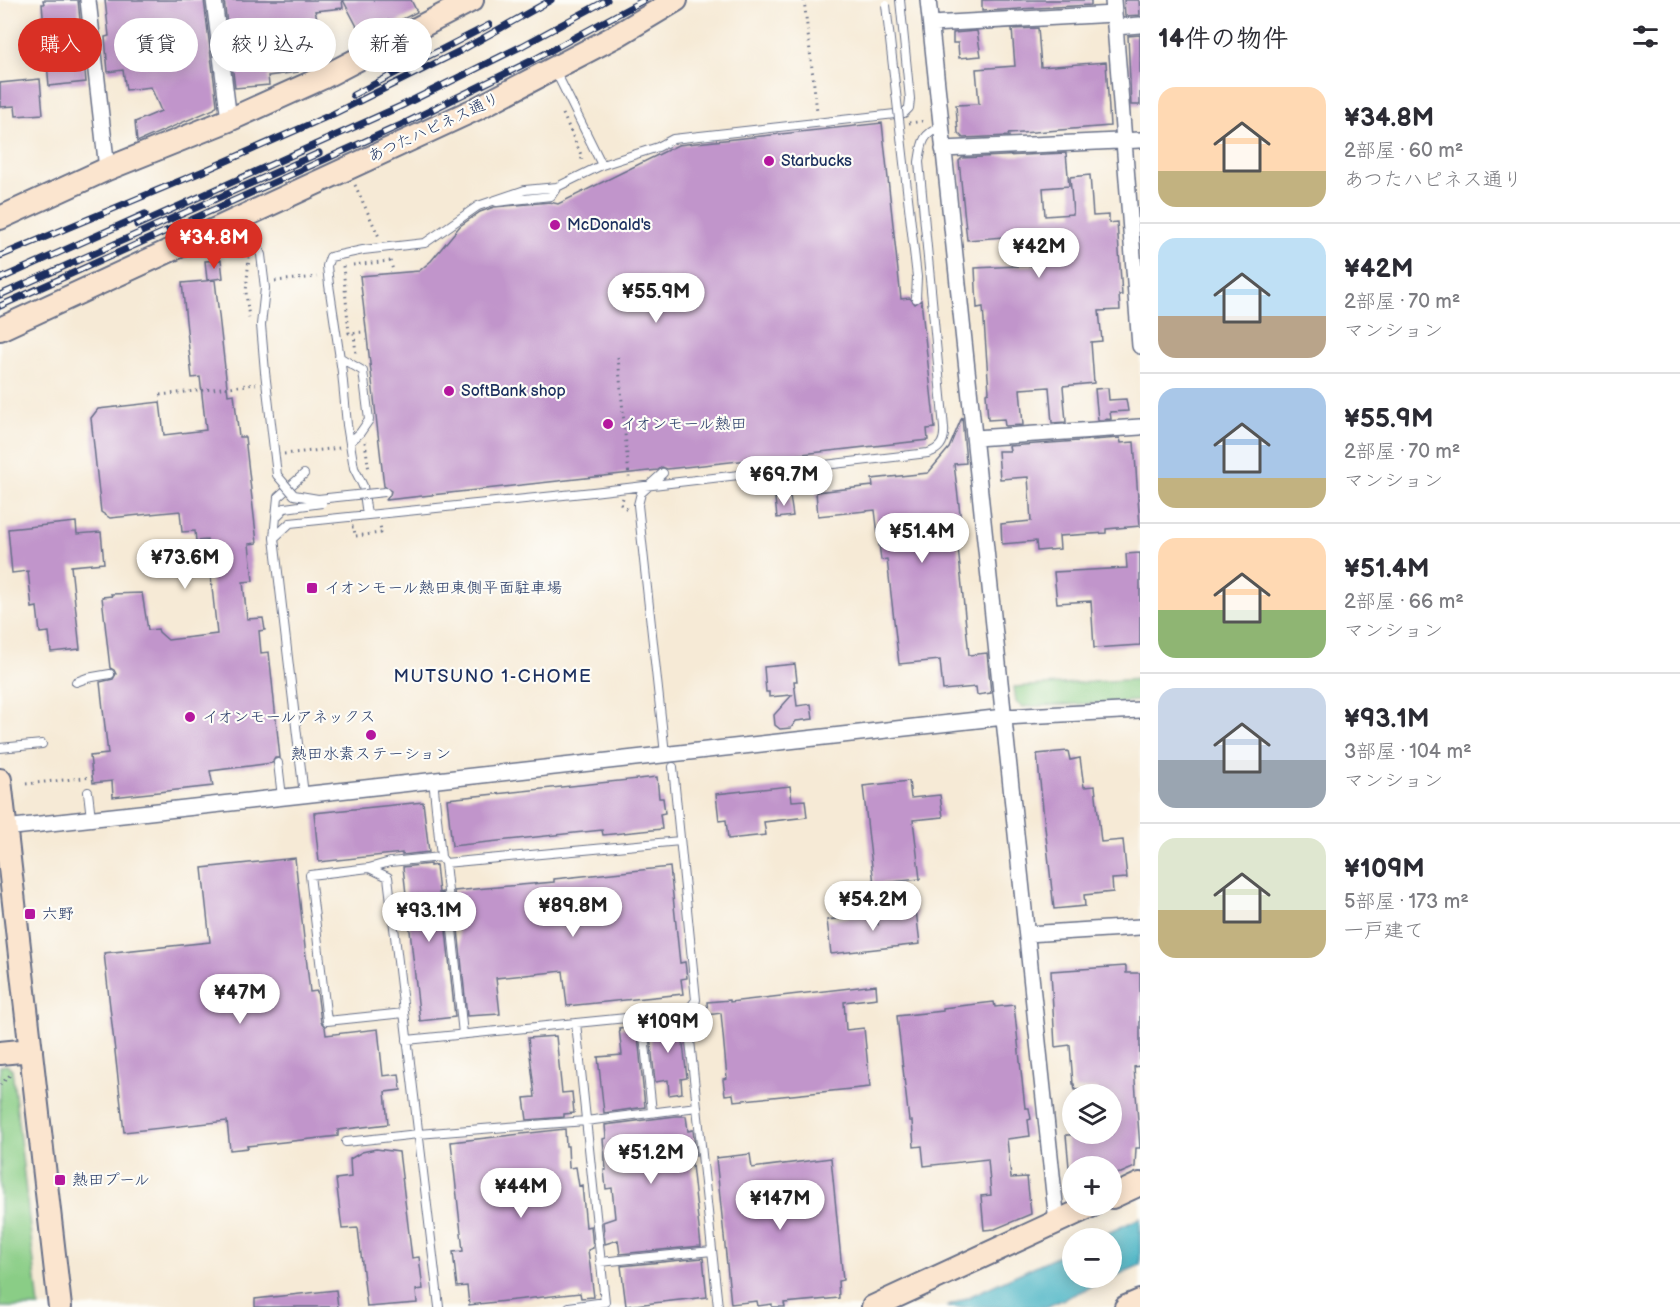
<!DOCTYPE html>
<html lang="ja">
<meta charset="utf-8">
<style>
:root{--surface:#fff;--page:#f7f7f7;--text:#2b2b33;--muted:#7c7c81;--line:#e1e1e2;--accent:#d93025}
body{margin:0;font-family:"Balsamiq Sans","Klee One",sans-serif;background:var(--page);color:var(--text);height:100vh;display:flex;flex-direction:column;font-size:22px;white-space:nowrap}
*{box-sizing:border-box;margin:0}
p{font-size:20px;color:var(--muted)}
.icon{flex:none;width:33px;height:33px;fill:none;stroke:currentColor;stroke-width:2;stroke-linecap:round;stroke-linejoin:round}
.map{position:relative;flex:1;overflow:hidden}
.sheet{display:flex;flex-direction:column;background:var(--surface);width:540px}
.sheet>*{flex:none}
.banner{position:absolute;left:18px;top:18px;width:570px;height:54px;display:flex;gap:12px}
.controls{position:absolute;left:1062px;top:1084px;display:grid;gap:12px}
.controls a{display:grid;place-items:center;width:60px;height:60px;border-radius:50%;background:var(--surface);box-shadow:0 3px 15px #0003;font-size:30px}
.price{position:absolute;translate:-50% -51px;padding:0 14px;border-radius:21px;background:#fff;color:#222;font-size:20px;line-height:39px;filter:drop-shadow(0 2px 3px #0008)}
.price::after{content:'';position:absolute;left:50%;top:36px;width:18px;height:14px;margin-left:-9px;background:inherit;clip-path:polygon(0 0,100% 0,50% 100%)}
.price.active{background:var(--accent);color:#fff}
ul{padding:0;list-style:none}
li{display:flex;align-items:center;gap:18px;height:150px;padding:0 18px}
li+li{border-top:2px solid var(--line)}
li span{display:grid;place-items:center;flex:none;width:168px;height:120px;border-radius:18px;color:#555}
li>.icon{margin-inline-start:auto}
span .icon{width:72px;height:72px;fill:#fffc;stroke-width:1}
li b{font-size:26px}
h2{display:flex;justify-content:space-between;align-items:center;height:72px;padding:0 18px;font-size:26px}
.chip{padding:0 21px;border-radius:27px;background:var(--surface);box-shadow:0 3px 15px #0003;font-size:21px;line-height:54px}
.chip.active{background:var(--accent);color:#fff}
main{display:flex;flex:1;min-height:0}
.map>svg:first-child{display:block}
.green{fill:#8acd86;stroke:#527e72;stroke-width:1.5}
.water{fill:#48b4c4;stroke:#327291;stroke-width:1.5}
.building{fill:#c195cb}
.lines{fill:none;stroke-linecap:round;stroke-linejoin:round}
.lane-casing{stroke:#687088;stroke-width:10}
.street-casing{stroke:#687088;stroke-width:18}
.secondary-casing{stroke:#687088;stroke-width:26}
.path{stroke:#687088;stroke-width:3;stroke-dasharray:1.5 4.5;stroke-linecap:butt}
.lane{stroke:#fff;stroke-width:8}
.street{stroke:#fff;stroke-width:15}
.secondary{stroke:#fbe5cf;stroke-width:22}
.rail-casing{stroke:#1b2f5e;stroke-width:7}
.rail{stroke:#fdfcf7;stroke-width:4.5;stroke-dasharray:14;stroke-linecap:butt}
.lane-bridge-casing{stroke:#687088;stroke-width:10;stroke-linecap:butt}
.lane-bridge{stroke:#fff;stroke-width:8}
.poi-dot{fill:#b5179e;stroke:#fdfcf7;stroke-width:2}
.labels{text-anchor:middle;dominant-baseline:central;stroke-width:4.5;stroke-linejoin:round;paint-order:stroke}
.street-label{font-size:16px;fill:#1b2f5e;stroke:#fdfcf7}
.poi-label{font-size:16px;fill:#1b2f5e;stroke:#fdfcf7;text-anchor:start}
.neighbourhood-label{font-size:18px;letter-spacing:1.5px;fill:#1b2f5e;stroke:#fdfcf7}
</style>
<main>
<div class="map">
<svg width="1140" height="1307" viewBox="0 0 1140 1307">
<rect width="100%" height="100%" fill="#fdfcf7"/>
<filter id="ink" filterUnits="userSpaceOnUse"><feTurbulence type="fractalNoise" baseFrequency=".0167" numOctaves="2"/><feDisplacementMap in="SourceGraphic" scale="12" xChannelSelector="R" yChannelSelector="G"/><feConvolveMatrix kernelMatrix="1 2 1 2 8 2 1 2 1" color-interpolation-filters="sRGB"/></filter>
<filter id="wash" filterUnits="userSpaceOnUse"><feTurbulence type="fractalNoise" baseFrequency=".008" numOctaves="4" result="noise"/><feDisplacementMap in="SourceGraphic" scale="24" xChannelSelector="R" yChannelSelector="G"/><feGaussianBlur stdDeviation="1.35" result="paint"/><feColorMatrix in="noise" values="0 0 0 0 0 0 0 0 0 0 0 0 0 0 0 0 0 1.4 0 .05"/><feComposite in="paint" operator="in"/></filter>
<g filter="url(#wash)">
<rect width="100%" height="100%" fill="#f6ead6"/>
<path class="green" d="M1140 679V701L1022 707 1016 702 1014 687Z
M7 1065 12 1069 39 1307H0V1066Z"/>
<path class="water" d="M1140 1218V1265L1046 1307H947L1072 1249V1278H1112V1239H1095Z"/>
<g id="blocks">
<path class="building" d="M43 0H78L86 82 49 86 42 4H44Z
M105 0H204L217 105 214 109 137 142 135 122 161 111 151 87 126 90 123 70 108 72 105 37 109 36Z
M224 0H342L343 8 315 11 326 51 295 59 298 72 268 76 269 85 235 88Z
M343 0H411L417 12 391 25 389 20 361 34Z
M982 0H1091V5L982 11Z
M1124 0H1139L1140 15 1125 16Z
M1038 28 1041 67 1106 62 1110 126 1008 134 1009 136 963 138 958 133 956 105 979 104 976 69 1015 66 1012 29Z
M977 31 981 56 959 58 958 43H953V33Z
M1140 35V105H1131L1128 36Z
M40 79 43 114 16 116 15 106 0 107V83Z
M882 123 901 299 910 298 915 304 921 300 935 428 927 429 928 440 667 469 662 467 658 470 386 500 390 495 391 491 384 486 360 276 419 271 431 261 460 226 480 212 494 207 550 202 558 204 678 145Z
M1066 153 1069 186 1043 188 1045 216 1073 214 1070 177 1090 175 1093 216 1109 215V223L1117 222 1122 295H1119L1120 310 1099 311 1102 341 1091 342 1094 383 1063 386 1066 422 1052 423 1049 387 1020 389 1023 425 1005 426 1004 419 988 420 986 393 989 392 983 307 977 308 975 268 1041 265 1039 234 967 240 959 161 962 158Z
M221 260 223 278 207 280 205 261Z
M215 280 228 395 234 394 239 437H245L257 543 249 544 253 581 243 582 247 619 263 618 265 630 259 631 261 653 269 652 280 758H275L272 763 210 771 213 786 113 797 112 781 93 783 90 756 108 754 100 682 113 679 116 674 114 670 110 668 102 597 112 596 111 594 142 593 148 630 158 629 159 632 168 640 217 634 207 540 196 541 195 531 182 532 180 511 110 518 101 512 91 418 98 409 160 402 164 435 206 430 200 377 192 378 182 283Z
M1108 388 1109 400 1126 399 1128 411 1110 412 1111 419 1098 420 1095 389Z
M962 417 966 463 954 464 963 538H957L969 655 987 653 991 693 977 695 976 687 943 690 940 660 899 664 887 559 881 560 875 510 818 516 816 492 873 486 872 479 928 473 949 448Z
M1120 438 1121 443 1134 442 1140 526 1106 529V533L1059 536 1060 549 1037 551 1036 541 1002 544 1001 524 1031 521 1028 477 1000 479 998 451H1010L1009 446Z
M790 496 793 516 777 518 775 498Z
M76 522 77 534 101 532 104 563 71 566 80 649 51 652 49 632 40 633 37 607 32 608 28 571 12 573 8 529Z
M1140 553V645L1094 648 1091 601 1057 603 1054 572 1127 568 1126 554Z
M795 664 797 681H794L797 706 811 704 813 719 796 721 791 728 780 729 775 725 774 715 792 695 769 697V692H766L764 667Z
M1068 751 1070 760 1080 758 1084 787 1095 786 1101 842 1123 840 1127 878 1112 879 1113 892 1084 895 1085 906 1054 909 1037 754Z
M657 777 659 798H663L665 813 660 814 662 829 603 835 602 830 452 846 447 799Z
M909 781 911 798 940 795 943 817 913 820 920 879 874 884 863 786Z
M790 786 792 801 805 800 807 817 764 822 766 835 728 839 726 820 719 821 716 794Z
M423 802 429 852 402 855V853L319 862 314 813Z
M295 858 310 992 317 991 321 1022 325 1027 326 1035 378 1029 383 1076 399 1074 401 1090 385 1092 388 1124 338 1130V1136L247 1146 248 1148 230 1150 227 1121 124 1132 104 953 210 942 202 868Z
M430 864V866L436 865 439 893 442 892 455 1017 420 1021 403 867Z
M670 867 680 963 685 962 687 978 681 979 683 994 567 1006 563 971 496 978 500 1014 467 1016 454 891 554 882V879Z
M916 910 920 944 831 954 827 920 859 916 864 911 878 924 877 914Z
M1126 966V973H1140V1066L1134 1067 1140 1148H1136L1135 1167 1121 1173 1113 1174 1112 1167H1069L1066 1135 1112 1134V1095H1098L1097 1088 1075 1090 1074 1084H1073L1070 1045 1055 1047 1051 971Z
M876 985 877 998 844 1002 846 1030 864 1028 870 1087 734 1101 733 1094 725 1095 723 1079 727 1078 721 1013 708 1015 707 1002 730 1000V1002Z
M994 1002 995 1007 1014 1005 1025 1108H1029L1031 1119 1028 1120 1030 1136 1007 1139 1011 1178 1027 1177 1031 1214 995 1229 984 1230 981 1196 991 1195 988 1159 924 1166 922 1146 914 1147 912 1121H909L897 1016 943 1011V1008Z
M680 1019 687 1078 681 1079 682 1093 669 1095 668 1080 655 1082 649 1025H652V1022Z
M637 1026 645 1107 604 1113 598 1057 622 1055 619 1028Z
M556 1036 562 1093 572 1092 574 1113 564 1114V1117L527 1120 524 1098 535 1097 528 1038Z
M676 1116H686L688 1131 693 1130 696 1156H691L701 1246 620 1254 618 1240 605 1244 603 1222 615 1218 612 1188 606 1189 604 1170H606L603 1139 606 1138 605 1125Z
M565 1129 566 1146H568L569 1168 576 1167 579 1186 582 1185 586 1227 591 1226 593 1248 588 1250 594 1297 581 1298 580 1293 469 1305 467 1286 457 1287 453 1252 463 1251 451 1142Z
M376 1149 399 1152 412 1258 419 1257 423 1289 416 1290 417 1303 367 1307 358 1228 342 1229 336 1179 351 1177 350 1159 362 1152Z
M750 1154 752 1168 831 1158 843 1280 838 1281 839 1298 784 1303 785 1307H772V1304L758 1306 757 1301 731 1304 716 1158Z
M703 1258 707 1297 626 1306 621 1266Z
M336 1290 338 1307H255V1299Z"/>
</g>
</g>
<g filter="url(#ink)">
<use href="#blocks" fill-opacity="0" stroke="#687088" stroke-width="1.5"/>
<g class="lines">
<g class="lane-casing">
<path id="lane" d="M555 70 602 165
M497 202 551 196 557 187
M246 218 261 255 265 288 261 325 265 372
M339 357 363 371 369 420 360 433 351 441
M663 473 641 493 638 505 665 754
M367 515 363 486 354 468 347 425 342 372 329 285 327 266 330 257 363 250 425 243 478 206 525 190 557 187 602 165 658 147 673 139 904 113 909 108 910 99 900 0
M276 517 278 497 304 474
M274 538 276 517 285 508
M76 682 87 678 110 674
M0 748 42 744
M278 763 282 797
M433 779 441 857 445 863
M88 792 91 818
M304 795 274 538 290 523 593 492 928 453C941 449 945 441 944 428L919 162C922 143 922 134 941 127
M369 868 390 862 441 857
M687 1012 718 1307
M404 1013 327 1021 310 875 369 868 388 877 439 1307
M642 1016 652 1112
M576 1023 687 1012 696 1000 673 767
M463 1034 445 863 680 841
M407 1040 576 1023 605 1302 569 1307
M346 1142 418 1134 586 1121 697 1107
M600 1262 712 1251"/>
</g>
<g class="street-casing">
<path id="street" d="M88 0 107 169
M214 0 229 120
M928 0 1057 1222
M1113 0 1140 346
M931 24 1114 14
M1115 27 1140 25
M943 149 1140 140
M975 438 1140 427
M5 828 1004 717 1140 710
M1027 934 1140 927"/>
</g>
<g class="secondary-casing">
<path id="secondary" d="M0 218 107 169 229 120 322 78 472 0
M0 329 476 109 616 36 676 0
M0 780 60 1307
M0 1053 31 1050
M1112 1197 1140 1184
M873 1307 1091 1206
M1126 1307 1140 1301"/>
</g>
<path class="path" d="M804 0 817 111
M563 114 582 157 581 163
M909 123 926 121
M355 185 380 239
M249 257 246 292 249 319
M390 261 393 270
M353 265 390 261
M343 266 349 333 366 332
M275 281 317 277
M354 333 356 355
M618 357 629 477
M160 395 256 384
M365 442 369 471
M284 454 340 448
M623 498 621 504 627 509
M352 527H354L355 536 381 533 380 523
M26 784 92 777
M0 1085 12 1073"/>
<use href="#lane" class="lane"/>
<use href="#street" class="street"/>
<use href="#secondary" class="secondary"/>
<g class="rail-casing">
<path id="rail" d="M353 95 489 25
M137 225 401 106 522 46 607 0
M0 256 206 170 333 114 462 50 551 0
M0 279 145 214
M0 295 319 153
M0 306 401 125 533 60 644 0"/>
</g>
<use href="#rail" class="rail"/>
<g class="lane-bridge-casing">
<path id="lane-bridge" d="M886 5 917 277 916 298
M265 372 277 475 294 495 318 499 385 492
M285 508 322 503"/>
</g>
<use href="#lane-bridge" class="lane-bridge"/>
</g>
</g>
<g class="poi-dot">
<circle cx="769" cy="161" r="6"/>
<circle cx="555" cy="225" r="6"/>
<circle cx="449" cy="391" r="6"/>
<circle cx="608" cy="424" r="6"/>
<rect x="306" y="582" width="12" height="12" rx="3"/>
<circle cx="190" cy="717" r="6"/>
<circle cx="371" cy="735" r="6"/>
<rect x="24" y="908" width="12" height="12" rx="3"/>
<rect x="54" y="1174" width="12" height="12" rx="3"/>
</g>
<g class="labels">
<g class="street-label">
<text transform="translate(434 128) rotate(-25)">あつたハピネス通り</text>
</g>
<g class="poi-label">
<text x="781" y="161">Starbucks</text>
<text x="567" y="225">McDonald's</text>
<text x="461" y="391">SoftBank shop</text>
<text x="620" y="424">イオンモール熱田</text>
<text x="324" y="588">イオンモール熱田東側平面駐車場</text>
<text x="202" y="717">イオンモールアネックス</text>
<text x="371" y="754" text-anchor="middle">熱田水素ステーション</text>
<text x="42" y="914">六野</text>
<text x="72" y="1180">熱田プール</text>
</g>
<g class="neighbourhood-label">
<text x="493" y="676">MUTSUNO 1-CHOME</text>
</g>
</g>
</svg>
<div class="controls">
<a><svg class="icon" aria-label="layers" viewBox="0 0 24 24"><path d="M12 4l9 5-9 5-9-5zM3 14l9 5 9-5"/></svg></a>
<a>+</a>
<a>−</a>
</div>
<b class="price active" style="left:214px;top:270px">¥34.8M</b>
<b class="price" style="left:1039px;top:279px">¥42M</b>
<b class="price" style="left:656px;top:324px">¥55.9M</b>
<b class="price" style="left:784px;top:507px">¥69.7M</b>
<b class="price" style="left:922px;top:564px">¥51.4M</b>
<b class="price" style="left:185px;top:590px">¥73.6M</b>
<b class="price" style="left:873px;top:932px">¥54.2M</b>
<b class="price" style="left:573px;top:938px">¥89.8M</b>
<b class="price" style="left:429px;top:943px">¥93.1M</b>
<b class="price" style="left:240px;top:1025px">¥47M</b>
<b class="price" style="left:668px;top:1054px">¥109M</b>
<b class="price" style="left:651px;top:1185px">¥51.2M</b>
<b class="price" style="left:521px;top:1219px">¥44M</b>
<b class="price" style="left:780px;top:1231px">¥147M</b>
<div class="banner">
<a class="chip active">購入</a>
<a class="chip">賃貸</a>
<a class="chip">絞り込み</a>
<a class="chip">新着</a>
</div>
</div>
<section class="sheet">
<h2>14件の物件<svg class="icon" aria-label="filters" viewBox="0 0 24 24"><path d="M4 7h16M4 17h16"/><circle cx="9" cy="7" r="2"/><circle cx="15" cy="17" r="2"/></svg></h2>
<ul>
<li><span style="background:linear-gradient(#ffd9b3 70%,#c2b280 0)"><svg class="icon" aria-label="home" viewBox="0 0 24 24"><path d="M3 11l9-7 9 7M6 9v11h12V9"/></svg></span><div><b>¥34.8M</b><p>2部屋 · 60 m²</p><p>あつたハピネス通り</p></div></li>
<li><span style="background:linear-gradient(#bfe0f5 65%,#b9a48a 0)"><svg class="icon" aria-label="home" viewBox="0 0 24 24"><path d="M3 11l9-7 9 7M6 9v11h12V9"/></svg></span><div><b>¥42M</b><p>2部屋 · 70 m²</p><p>マンション</p></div></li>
<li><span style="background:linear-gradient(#a9c7e8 75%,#c2b280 0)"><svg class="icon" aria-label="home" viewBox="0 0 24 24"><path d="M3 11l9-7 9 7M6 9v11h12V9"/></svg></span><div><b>¥55.9M</b><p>2部屋 · 70 m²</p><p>マンション</p></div></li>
<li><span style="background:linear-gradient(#ffd9b3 60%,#8fb573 0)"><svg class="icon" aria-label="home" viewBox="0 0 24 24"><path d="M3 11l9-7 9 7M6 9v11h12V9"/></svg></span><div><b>¥51.4M</b><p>2部屋 · 66 m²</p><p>マンション</p></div></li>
<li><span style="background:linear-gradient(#c9d6e8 60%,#9aa5b1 0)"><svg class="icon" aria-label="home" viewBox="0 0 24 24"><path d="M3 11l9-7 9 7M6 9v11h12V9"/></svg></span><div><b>¥93.1M</b><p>3部屋 · 104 m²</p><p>マンション</p></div></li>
<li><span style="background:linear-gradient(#dfe7d0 60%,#c2b280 0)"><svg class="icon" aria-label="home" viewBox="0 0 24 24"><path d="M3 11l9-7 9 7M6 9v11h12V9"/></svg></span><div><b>¥109M</b><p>5部屋 · 173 m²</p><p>一戸建て</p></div></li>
</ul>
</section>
</main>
